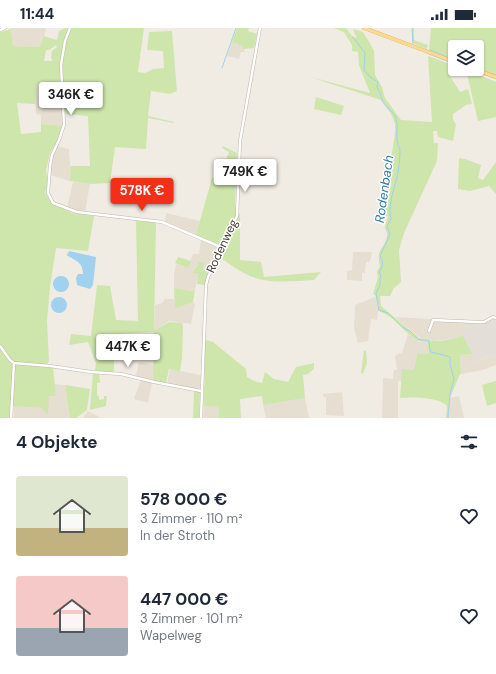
<!DOCTYPE html>
<html lang="de">
<meta charset="utf-8">
<style>
:root{--surface:#fff;--page:#f6f6f7;--text:#1f2937;--muted:#747a83;--accent:#f52f17}
body{margin:0;font-family:"DM Sans",sans-serif;background:var(--page);color:var(--text);height:100vh;display:flex;flex-direction:column;font-size:15px;white-space:nowrap}
*{box-sizing:border-box;margin:0}
p{font-size:13px;color:var(--muted)}
.icon{flex:none;width:22px;height:22px;fill:none;stroke:currentColor;stroke-width:2;stroke-linecap:round;stroke-linejoin:round}
.map{position:relative;height:390px;overflow:hidden}
.panel{display:flex;flex-direction:column;background:var(--surface);flex:1}
.panel>*{flex:none}
.fabs{position:absolute;left:448px;top:12px;display:grid;gap:8px}
.fabs a{display:grid;place-items:center;width:36px;height:36px;border-radius:4px;background:var(--surface);box-shadow:0 1px 3px #0004;font-size:20px}
.price{position:absolute;translate:-50% -34px;padding:0 9px;border-radius:4px;background:#fff;color:#222;font-size:13px;line-height:26px;filter:drop-shadow(0 1px 2px #0008)}
.price::after{content:'';position:absolute;left:50%;top:24px;width:12px;height:9px;margin-left:-6px;background:inherit;clip-path:polygon(0 0,100% 0,50% 100%)}
.price.active{background:var(--accent);color:#fff}
ul{padding:0;list-style:none}
li{display:flex;align-items:center;gap:12px;height:100px;padding:0 16px}
li span{display:grid;place-items:center;flex:none;width:112px;height:80px;border-radius:4px;color:#555}
li>.icon{margin-inline-start:auto}
span .icon{width:48px;height:48px;fill:#fffc;stroke-width:1}
li b{font-size:17px}
h2{display:flex;justify-content:space-between;align-items:center;height:48px;padding:0 16px;font-size:17px}
.status{display:flex;justify-content:space-between;align-items:center;height:28px;padding:0 20px;background:var(--surface);direction:ltr}
.status svg{height:11px;fill:currentColor}
.map>svg:first-child{display:block}
.residential{fill:#e5ded1}
.industrial{fill:#e3ded8}
.green{fill:#cee5ac;fill-rule:evenodd}
.water{fill:#a0d1ee}
.lines{fill:none;stroke-linecap:round;stroke-linejoin:round}
.stream{stroke:#a0d1ee;stroke-width:1}
.minor-casing{stroke:#bfb6a9;stroke-width:3.5}
.major-casing{stroke:#e0b562;stroke-width:4}
.minor{stroke:#fff;stroke-width:2.5}
.major{stroke:#fcd992;stroke-width:3}
.labels{text-anchor:middle;dominant-baseline:central;stroke-width:3;stroke-linejoin:round;paint-order:stroke}
.street-label{font-size:12px;fill:#433c34;stroke:#fff}
.water-label{font-size:13px;font-style:italic;fill:#307cab;stroke:#fff}
</style>
<div class="status"><b>11:44</b><svg viewBox="0 0 49 12"><path d="M0 12V9h3v3zM5 12V6h3v6zM10 12V3h3v9zM15 12V0h3v12zM26 1h20v11H26zM47 4h2v5h-2z"/></svg></div>
<div class="map">
<svg width="496" height="390" viewBox="0 0 496 390">
<rect width="100%" height="100%" fill="#f1ece3"/>
<path class="residential" d="M11 0H46L44 9H42L40 19 13 18Z
M232 14 242 18 244 21 245 24H241L239 31 227 28Z
M37 56 54 58 62 63 65 86 62 98 41 96V87L36 86 35 61Z
M56 118 69 121 70 137 71 138 70 153 50 147 52 129Z
M73 154 90 156 85 184 67 180Z
M166 185 200 193 196 207 165 194Z
M201 212 221 220 209 243 203 242 197 235V238L192 243 198 246 195 262 191 263 174 260V246L176 236 188 240 193 226H199Z
M353 224H372L371 230 369 234H366L365 245H362V253L347 252V243L352 242Z
M375 269 379 279 377 292 371 291 368 313 358 315 354 300 355 277Z
M165 271H174L175 279 193 274 195 276 191 296 169 293 154 303 155 277 162 275Z
M395 289 432 291 435 293 481 296 467 299 463 307 459 310 433 313 428 311H421Z
M119 306 116 332 104 331 100 311Z
M408 306 420 314H427L429 323 428 326 417 325 414 342 402 353H398V390H382L383 350 393 351 394 342H397L395 328 398 326 402 325Z
M472 326 476 333 496 326V337L483 342 461 346 460 327Z
M139 334 154 337 153 353 136 348Z
M170 341 201 347 200 360 198 362 167 356Z
M141 352 152 355 148 375 134 371Z
M54 356 65 357 70 390H14V378L42 380 45 385 49 368H56Z
M342 364 344 388 326 387V369H323V366Z
M459 368 464 390H449L450 370Z
M305 370 309 390H266L263 377Z
M204 378 218 379 219 390H203Z
M88 383 101 390H83Z"/>
<path class="industrial" d="M495 290 496 293V326L475 333 463 307 467 299 486 295Z"/>
<path class="green" d="M65 0H144L138 44 145 45 153 41 164 40 163 23 147 22 149 4 172 3 177 63 170 66 151 63 148 88 174 94V95L148 90 146 121 115 119 110 155 90 156 70 153 71 138H90L88 88 65 86 62 63 54 58 37 56 35 76 17 75 21 106 41 104V96L62 98 58 112 50 125 46 142 48 157 45 164 51 175 72 185 94 188 88 223 56 220 50 259 47 293 49 333 47 336V339L53 340 56 368H49L48 386 45 385 42 380 11 378 10 390H0V4L11 1 13 18 40 19 43 8 57 12 59 3ZM56 17 57 19 52 23 51 30 53 33H44L46 22H49Z
M237 0H249L248 3 257 6 254 20 243 21 242 18 232 14Z
M334 0H346L353 9 356 10V9L353 1 363 4 370 15 374 23 375 47 382 59 385 70 401 92 432 94 428 28 450 36V48L460 64 468 61 472 76 466 77 453 86V92L456 96 453 113 438 109 437 103H433L434 115H438L437 133 404 205 399 222 401 254 394 260 390 268H380L381 278 420 311C425 311 429 313 434 313 441 313 457 311 463 307L472 326 460 327 461 346H460L450 370 449 390H446L447 378C439 369 412 369 400 370L402 341 414 342 417 325 428 326 429 323 427 314C410 314 401 295 387 287 385 285 381 284 378 283L379 279 375 267 373 266 378 249 377 244 380 238C375 219 386 221 387 207 387 205 386 202 385 201 385 197 387 192 388 188H386L385 172 395 105V95L391 86 381 72 307 48 370 65 359 37 358 24 352 23V17L344 4Z
M412 0H414V12L428 17 427 21 412 15Z
M431 0H496V47L477 40V19H455V31L429 22Z
M466 42 496 54V89L478 93Z
M316 69 344 78 341 87 314 81Z
M223 118 237 125 235 178 240 187V232L261 234 264 249 321 244 314 252C292 253 267 257 246 246 237 242 229 235 220 230L225 219 196 207 212 150 219 146 229 124 222 120Z
M459 130 465 131 481 137 478 150 483 152 496 134V166L489 158 470 163 458 161Z
M136 193 156 194 154 303 169 294 182 295 183 298 182 331 180 343 169 341 166 355 153 353 154 304 119 306 100 311 104 331H114V343L112 344 95 343 96 335 88 314 69 317 71 306 91 308 97 257 110 258 116 292 138 293Z
M178 229 191 233 188 240 175 235Z
M198 234 204 235 203 242 209 243 205 257 197 256 198 246 192 244 197 238Z
M174 260 191 263 195 262 193 274 175 280Z
M206 312 213 314 246 341 247 349 254 353 262 355 265 344 274 351 288 354 296 339 314 335V341L308 346 303 347 305 370 263 377 262 368 240 371 241 390H219L218 379 204 378 205 314Z
M364 322 366 323 367 335 363 346 361 345Z
M93 345H99L100 355H97V367L99 368V372L104 371V368H107L106 378 90 382Z
M496 353V375L487 378 482 357Z
M65 357 90 361 87 382 76 390H70Z
M194 363 200 364 199 390H193Z"/>
<path class="water" d="M69 223 96 229 93 257 90 261 77 257 76 250 78 246H83C83 235 77 233 68 228L67 227Z
M53 256a8 8 0 1 1 16 0a8 8 0 1 1-16 0Z
M51 277a8 8 0 1 1 16 0a8 8 0 1 1-16 0Z"/>
<g class="lines">
<path class="stream" d="M412 0 413 15
M353 9 365 25 364 42 370 49 378 54 377 60C382 65 380 69 383 74 386 79 392 83 395 88 399 95 396 104 397 112 397 116 400 119 400 123 400 131 398 149 395 156 392 168 388 180 391 191L387 198 390 206 380 228C384 235 383 238 379 244L381 248 380 251V257L376 265 379 282 388 285 402 299 410 303 418 311 422 312H429L430 323 431 324 447 328 450 329V336L454 351 450 366 448 390
M430 22 455 32
M429 26 455 36
M222 40 236 0"/>
<g class="minor-casing">
<path id="minor" d="M70 0 65 13 61 37 64 97 59 112 52 127 50 138 48 165 53 175 77 184 162 194 223 220
M0 2 5 0
M429 303 433 292 478 294H484L493 289 496 290
M0 318 10 332 14 335 50 338 91 344 121 346 154 354 201 363
M11 390 14 335
M201 390 206 257 208 249 237 188 240 113 260 0"/>
</g>
<g class="major-casing">
<path id="major" d="M364 0 455 34
M474 41 496 49"/>
</g>
<use href="#minor" class="minor"/>
<use href="#major" class="major"/>
</g>
<g class="labels">
<g class="street-label">
<text transform="translate(222 218) rotate(-65)">Rodenweg</text>
</g>
<g class="water-label">
<text transform="translate(384 161) rotate(-82)">Rodenbach</text>
</g>
</g>
</svg>
<div class="fabs">
<a><svg class="icon" aria-label="layers" viewBox="0 0 24 24"><path d="M12 4l9 5-9 5-9-5zM3 14l9 5 9-5"/></svg></a>
</div>
<b class="price" style="left:71px;top:88px">346K €</b>
<b class="price" style="left:245px;top:165px">749K €</b>
<b class="price active" style="left:142px;top:184px">578K €</b>
<b class="price" style="left:128px;top:340px">447K €</b>
</div>
<section class="panel">
<h2>4 Objekte<svg class="icon" aria-label="filters" viewBox="0 0 24 24"><path d="M4 7h16M4 17h16"/><circle cx="9" cy="7" r="2"/><circle cx="15" cy="17" r="2"/></svg></h2>
<ul>
<li><span style="background:linear-gradient(#dfe7d0 65%,#c2b280 0)"><svg class="icon" aria-label="home" viewBox="0 0 24 24"><path d="M3 11l9-7 9 7M6 9v11h12V9"/></svg></span><div><b>578 000 €</b><p>3 Zimmer · 110 m²</p><p>In der Stroth</p></div><svg class="icon" aria-label="heart" viewBox="0 0 24 24"><path d="M12 20l-8-8c-3-5 5-10 8-4 3-6 11-1 8 4z"/></svg></li>
<li><span style="background:linear-gradient(#f6c9c9 65%,#9aa5b1 0)"><svg class="icon" aria-label="home" viewBox="0 0 24 24"><path d="M3 11l9-7 9 7M6 9v11h12V9"/></svg></span><div><b>447 000 €</b><p>3 Zimmer · 101 m²</p><p>Wapelweg</p></div><svg class="icon" aria-label="heart" viewBox="0 0 24 24"><path d="M12 20l-8-8c-3-5 5-10 8-4 3-6 11-1 8 4z"/></svg></li>
</ul>
</section>
